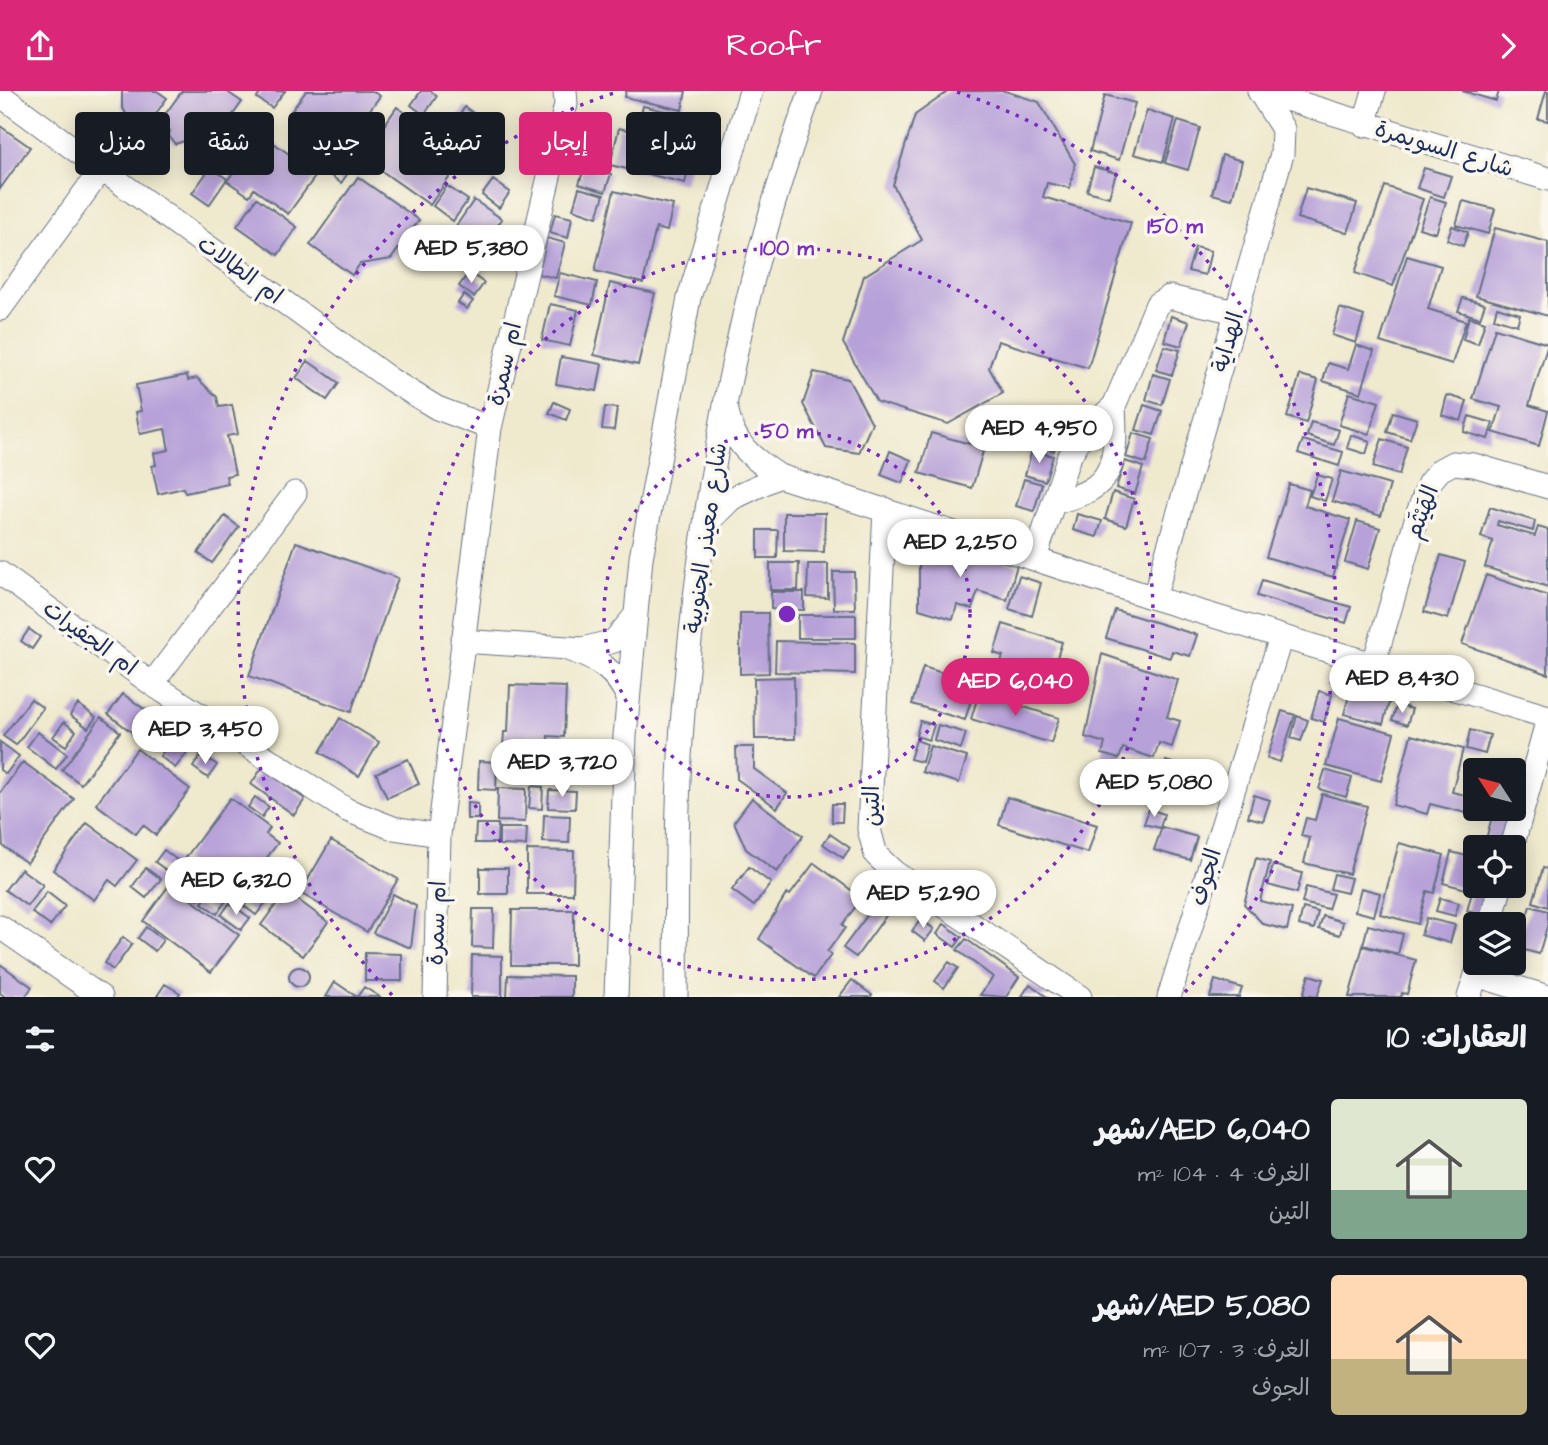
<!DOCTYPE html>
<html lang="ar">
<meta charset="utf-8">
<style>
:root{--surface:#171b24;--page:#242831;--text:#f1f3f6;--muted:#9ea1a6;--line:#363941;--accent:#db2777}
body{margin:0;font-family:"Architects Daughter","Playpen Sans Arabic",sans-serif;background:var(--page);color:var(--text);direction:rtl;height:100vh;display:flex;flex-direction:column;font-size:26px;white-space:nowrap}
*{box-sizing:border-box;margin:0}
p{font-size:23px;color:var(--muted)}
.icon{flex:none;width:38px;height:38px;fill:none;stroke:currentColor;stroke-width:2;stroke-linecap:round;stroke-linejoin:round}
.map{position:relative;height:906px;overflow:hidden;direction:ltr}
.side{display:flex;flex-direction:column;background:var(--surface);flex:1}
.side>*{flex:none}
.banner{position:absolute;left:21px;top:21px;width:700px;height:63px;direction:rtl;display:flex;gap:14px}
.needle{width:46px;rotate:306deg}
.tools{position:absolute;left:1463px;top:667px;display:grid;gap:14px}
.tools a{display:grid;place-items:center;width:63px;height:63px;border-radius:7px;background:var(--surface);box-shadow:0 4px 18px #0003;font-size:35px}
.price{position:absolute;translate:-50% -60px;padding:0 16px;border-radius:24px;background:#fff;color:#222;font-size:23px;line-height:46px;filter:drop-shadow(0 2px 4px #0008)}
.price::after{content:'';position:absolute;left:50%;top:42px;width:21px;height:16px;margin-left:-10px;background:inherit;clip-path:polygon(0 0,100% 0,50% 100%)}
.price.selected{background:var(--accent);color:#fff}
ul{padding:0;list-style:none}
li{display:flex;align-items:center;gap:21px;height:175px;padding:0 21px}
li+li{border-top:2px solid var(--line)}
li span{display:grid;place-items:center;flex:none;width:196px;height:140px;border-radius:7px;color:#555}
li>.icon{margin-inline-start:auto}
span .icon{width:84px;height:84px;fill:#fffc;stroke-width:1}
li b{font-size:30px}
h2{display:flex;justify-content:space-between;align-items:center;height:84px;padding:0 21px;font-size:30px}
.chip{padding:0 24px;border-radius:7px;background:var(--surface);box-shadow:0 4px 18px #0003;font-size:24px;line-height:63px}
.chip.selected{background:var(--accent);color:#fff}
header{display:flex;justify-content:space-between;align-items:center;height:91px;padding:0 21px;background:var(--accent);color:#fff;font-size:32px;font-weight:600}
.map>svg:first-child{display:block}
.building{fill:#b7a1d9}
.lines{fill:none;stroke-linecap:round;stroke-linejoin:round}
.minor-casing{stroke:#657085;stroke-width:25}
.minor{stroke:#fff;stroke-width:23}
.ring{fill:none;stroke:#7b2cbf;stroke-width:3.5;stroke-dasharray:3.5 7}
.labels{text-anchor:middle;dominant-baseline:central;stroke-width:7;stroke-linejoin:round;paint-order:stroke}
.street-label{font-size:23px;fill:#1b2f5e;stroke:#fbf7ec}
.centre{fill:#7b2cbf;stroke:#fbf7ec;stroke-width:3.5}
.ring-label{font-size:21px;text-anchor:middle;font-weight:bold;fill:#7b2cbf;stroke:#fbf7ec;stroke-width:7;stroke-linejoin:round;paint-order:stroke}
</style>
<header><svg class="icon" aria-label="forward" viewBox="0 0 24 24"><path d="M9 5l7 7-7 7"/></svg>Roofr<svg class="icon" aria-label="share" viewBox="0 0 24 24"><path d="M12 15V3M7 8l5-5 5 5M5 13v7h14v-7"/></svg></header>
<div class="map">
<svg width="1548" height="906" viewBox="0 0 1548 906">
<rect width="100%" height="100%" fill="#fbf7ec"/>
<filter id="ink" filterUnits="userSpaceOnUse"><feTurbulence type="fractalNoise" baseFrequency=".0143" numOctaves="2"/><feDisplacementMap in="SourceGraphic" scale="14" xChannelSelector="R" yChannelSelector="G"/><feConvolveMatrix kernelMatrix="1 2 1 2 8 2 1 2 1" color-interpolation-filters="sRGB"/></filter>
<filter id="wash" filterUnits="userSpaceOnUse"><feTurbulence type="fractalNoise" baseFrequency=".00686" numOctaves="4" result="noise"/><feDisplacementMap in="SourceGraphic" scale="28" xChannelSelector="R" yChannelSelector="G"/><feGaussianBlur stdDeviation="1.57" result="paint"/><feColorMatrix in="noise" values="0 0 0 0 0 0 0 0 0 0 0 0 0 0 0 0 0 1.4 0 .05"/><feComposite in="paint" operator="in"/></filter>
<g filter="url(#wash)">
<rect width="100%" height="100%" fill="#efe9cd"/>
<g id="blocks">
<path class="building" d="M122 0H157L167 7 150 31 155 35 135 64 112 47 127 25 122 15Z
M182 0H226L242 11 204 64 184 50 175 53 169 45 170 40 159 32Z
M262 0H285L272 17 257 7Z
M306 0H372L380 5 361 31 355 27 333 58 288 25Z
M421 0H431L437 5 424 24 411 14Z
M626 0H686L682 19 625 6Z
M949 0H1005L1039 11 1075 73 1070 97 1047 92 1043 106 1131 132 1088 277 998 250 989 277 1003 302 948 333 877 311 843 252 864 185 922 149 893 94 915 24Z
M1462 0H1499L1496 10Z
M1546 0H1548V30L1538 28Z
M1105 4 1135 12 1119 69 1090 60Z
M643 15 695 27 690 50 637 38Z
M397 16 465 64 430 114 362 66Z
M465 16 477 25 459 50 447 41Z
M1147 19 1175 28 1163 71 1134 63Z
M1178 30 1200 37 1188 79 1165 72Z
M0 35 30 56 0 98Z
M619 37 694 55 685 92 610 74Z
M261 43 317 83 288 123 254 98 249 105 227 90 234 80 229 76 241 60 246 63Z
M350 60 358 67 349 78 341 72Z
M1222 64 1242 70 1232 108 1212 103Z
M338 74 348 82 341 92 330 84Z
M585 75 611 83 605 101 579 93Z
M211 76 227 88 209 114 192 102Z
M1094 76 1116 82 1109 106 1087 100Z
M1424 77 1451 85 1444 106 1417 97Z
M358 86 419 129 391 168 360 173 352 184 310 154Z
M493 89 510 101 499 117 482 104Z
M447 95 468 109 453 130 433 115Z
M1385 95 1423 108 1393 195 1355 182Z
M579 97 604 104 597 126 573 118Z
M1306 97 1357 112 1348 142 1297 127Z
M614 100 673 114 667 140 656 137 643 192 595 180Z
M1430 106 1446 111 1436 142 1419 137Z
M257 107 297 136 278 164 237 135Z
M474 109 502 128 472 170 445 151Z
M1463 110 1495 118 1488 143 1456 134Z
M555 123 572 127 568 147 550 142Z
M1452 135 1468 141 1463 155 1447 149Z
M1495 137 1548 151V225L1476 205Z
M547 147 565 152 556 187 538 183Z
M1195 156 1211 160 1205 184 1188 180Z
M1407 165 1441 175 1428 218 1466 230 1452 273 1380 251Z
M469 181 484 192 474 206 459 195Z
M560 182 597 191 592 214 554 205Z
M610 192 655 202 638 274 594 264Z
M464 203 473 210 467 218 458 212Z
M1463 207 1485 213 1480 227 1458 220Z
M550 213 578 219 570 255 542 249Z
M1497 216 1520 223 1517 234 1494 227Z
M1340 217 1364 225 1356 252 1332 244Z
M1171 225 1189 231 1181 255 1164 250Z
M1469 226 1485 231 1478 253 1463 248Z
M1495 237 1548 253 1529 314 1548 320 1539 355 1493 341 1501 316 1473 308Z
M1356 254 1374 260 1361 302 1323 290 1328 272 1348 278Z
M1164 255 1180 259 1172 284 1156 279Z
M561 266 602 273 597 300 556 293Z
M308 270 339 292 327 309 296 287Z
M814 281 848 288 872 332 859 362 826 357 803 313Z
M1153 283 1170 288 1162 314 1146 309Z
M187 284 188 289 197 287 217 306 219 316 232 314 238 343 227 345 235 383 226 385 228 393 185 402 183 397 158 403 152 375 156 374 154 362 169 359 165 338 140 343 136 321 141 320 136 294Z
M1300 284 1318 289 1306 332 1287 326Z
M1349 302 1379 311 1369 343 1339 334Z
M1447 304 1467 310 1461 330 1442 324Z
M554 311 570 318 566 329 549 322Z
M1144 314 1162 320 1154 344 1136 339Z
M605 316 617 317 614 339 602 338Z
M1393 321 1417 328 1410 348 1387 341Z
M1469 325 1493 332 1488 348 1464 341Z
M1311 331 1339 339 1334 354 1307 345Z
M1041 337 1059 342 1054 360 1036 354Z
M931 342 984 357 972 397 919 382Z
M1133 342 1153 348 1146 372 1126 366Z
M1351 344 1370 350 1366 363 1347 357Z
M1382 348 1407 356 1399 384 1373 376Z
M1303 349 1343 361 1339 375 1298 362Z
M1032 359 1053 365 1045 390 1025 384Z
M890 360 911 369 902 392 881 384Z
M1125 370 1143 376 1135 403 1116 397Z
M1341 380 1390 394 1381 425 1332 410Z
M1317 384 1332 388 1325 410 1310 405Z
M1024 388 1042 393 1034 420 1016 415Z
M1289 393 1310 399 1305 415 1350 429 1333 486 1266 466Z
M1113 401 1134 408 1126 435 1105 428Z
M1490 416 1535 430 1533 440 1498 430 1497 434 1535 445 1538 436 1548 439V496L1485 476 1493 450 1481 446Z
M784 422H825L824 461 784 460Z
M1077 423 1102 430 1097 446 1073 439Z
M225 425 239 436 212 472 198 462Z
M1357 430 1380 437 1368 478 1345 471Z
M758 439H778L777 467H758Z
M296 451 398 487 351 621 249 585Z
M941 453 1017 474 1007 509 978 500 972 518 957 514 953 528 919 518V462Z
M1441 464 1465 471 1448 528 1424 521Z
M770 472H799L798 499H770Z
M808 473H828V507L807 506Z
M833 481H854L855 518H834Z
M1486 484 1548 505V583L1462 553Z
M1019 485 1041 492 1032 525 1009 518Z
M1262 489 1351 516 1346 532 1257 505Z
M771 501H804V519L771 518Z
M1115 519 1197 544 1190 565 1172 560 1170 567 1106 547Z
M740 522H768L769 582 740 583Z
M798 524H856V547H798Z
M1003 533 1062 551 1047 598 1027 592 1026 597 1013 593 1015 588 997 583 1003 565 994 562Z
M29 538 40 546 32 558 21 550Z
M776 550 855 552V583L775 581Z
M1102 563 1178 589 1167 626 1180 630 1172 656 1159 652 1154 667 1123 657 1119 668 1102 663 1105 652 1085 646Z
M923 576 976 592 965 629 912 613Z
M794 586 795 648H755L754 587Z
M510 594 566 596 564 646 548 645 547 670 502 669 504 641H508Z
M1351 598 1390 608 1383 633 1344 623Z
M1319 600 1332 604 1324 631 1311 627Z
M979 602 1059 627 1051 652 971 628Z
M123 603 154 625 138 646 108 623Z
M31 608 43 617 16 654 3 645Z
M78 613 96 626 88 637 70 624Z
M1397 614 1412 618 1407 634 1392 629Z
M1282 620 1295 624 1280 671 1267 667Z
M176 623 211 649 200 663 165 637Z
M1297 625 1308 629 1301 650 1291 647Z
M101 626 120 641 81 693 62 679Z
M340 627 379 651 359 685 320 661Z
M1339 627 1394 642 1381 690 1326 675Z
M920 630 934 634 929 649 916 645Z
M64 631 76 640 66 655 53 646Z
M938 634 966 642 961 658 934 649Z
M1470 639 1490 644 1485 663 1466 658Z
M38 641 67 663 56 678 27 656Z
M1411 644 1463 658 1452 701 1470 705 1466 722 1430 713 1427 723 1393 714Z
M916 649 927 653 922 671 910 668Z
M171 650 187 662 175 677 160 665Z
M0 651 19 665 6 683 0 679Z
M930 655 967 666 959 692 922 681Z
M736 656H754V678L787 702 777 717 737 688Z
M137 658 190 698 156 744 143 734 136 743 96 713Z
M202 663 217 674 208 687 193 676Z
M565 663 582 664V683L564 682Z
M408 668 419 693 387 707 376 682Z
M479 670 497 671 496 699 478 698Z
M1166 670 1188 677 1182 699 1159 692Z
M23 671 74 708 27 772 3 755 0 719V702Z
M262 677 305 708 294 724 251 693Z
M1325 679 1352 687 1346 706 1319 698Z
M531 695 543 696 542 718 529 717Z
M1514 696 1522 699 1507 756H1484L1494 718H1514Z
M498 697 526 698 525 731 497 730Z
M549 699 576 700 575 718 548 717Z
M1322 703 1367 715 1349 783 1304 772 1310 747 1301 745 1306 727 1315 729Z
M1254 704 1270 709 1263 730 1248 726Z
M255 706 269 716 262 726 248 716Z
M1007 706 1097 734 1088 762 999 734Z
M230 707 270 737 266 743 278 752 236 807 184 769Z
M752 707 803 745 777 781 746 758 734 731Z
M467 712 478 713V728H467Z
M832 713H843L842 731H832Z
M1149 718 1164 723 1160 737 1144 733Z
M544 724 570 725 569 752 543 751Z
M87 732 137 769 117 795 109 789 94 809 53 779Z
M476 733H498L497 752H475Z
M1162 736 1197 746 1190 769 1154 759Z
M499 737H527L526 755 499 754Z
M830 743 850 757 843 767 823 753Z
M331 749 398 788 367 841 300 802Z
M1399 752 1444 764 1434 802 1427 800 1418 833 1380 823Z
M164 759 177 769 169 781 155 771Z
M527 759 574 760 573 803H527Z
M1451 761 1475 767 1470 799 1443 792Z
M1256 767 1270 771 1260 810 1292 818 1287 839 1263 833 1244 813Z
M814 772 862 807 842 834 845 837 827 861 831 864 814 887 759 848 787 802 790 804Z
M1273 774 1302 782 1297 802 1268 794Z
M749 776 771 792 754 815 732 799Z
M146 777 161 788 146 807 132 796Z
M480 777H508V803H480Z
M1543 777 1548 778V816L1533 811Z
M21 778 43 794 27 815 5 799Z
M1334 783 1351 787 1347 802 1330 798Z
M197 792 206 798 198 809 189 802Z
M170 793 239 844 211 881 143 830Z
M260 793 273 802 256 824 244 815Z
M1474 794H1493L1485 825 1467 820Z
M1306 796 1333 803 1328 818 1302 812Z
M1361 797 1380 802 1374 825 1355 820Z
M211 800 225 811 217 823 202 812Z
M286 800 328 831 303 865 261 834Z
M47 801 65 815 50 835 32 821Z
M393 803 416 815 411 857 373 842Z
M1440 807 1459 812 1455 825 1436 820Z
M878 810 890 819 856 866 843 857Z
M230 812 250 827 241 839 221 824Z
M1530 815 1548 820V832L1539 863 1517 857Z
M1303 817 1318 821 1314 838 1299 834Z
M473 818H494L493 857 472 856Z
M512 819H574V874H511Z
M1323 825 1343 831 1340 844 1319 838Z
M1426 827 1455 834 1450 852 1421 844Z
M921 828 934 838 925 850 912 840Z
M944 833 962 846 955 856 937 843Z
M1368 834 1403 843 1398 863 1363 854Z
M146 836 163 849 155 860 138 847Z
M123 846 132 853 113 879 104 872Z
M966 848 1019 886 1006 906 980 904 993 886 957 859Z
M1363 855 1416 869 1407 903 1402 902 1401 906H1349Z
M365 862 402 863V890H365Z
M472 864 502 865V906H471Z
M949 871 958 877 944 897 935 890Z
M0 873 32 896 25 906H5L0 902Z
M289 886a10 10 0 1 1 20 0a10 10 0 1 1-20 0Z
M508 884 572 885V906H507Z
M1309 884 1323 888 1317 906 1303 904Z
M852 889 872 904 870 906H839Z
M1215 889 1242 897 1239 906H1210Z
M335 891 357 906 364 896 380 906H326Z
M165 893 180 902 177 906 157 905Z
M1030 893 1047 906 1022 905Z"/>
</g>
</g>
<g filter="url(#ink)">
<use href="#blocks" fill-opacity="0" stroke="#657085" stroke-width="2"/>
<g class="lines">
<g class="minor-casing">
<path id="minor" d="M1260 0 1548 88
M0 4 391 289 437 317 490 337
M1364 34 1374 0
M0 218 101 79
M727 320C732 352 753 368 779 385L1154 507 1548 626
M1054 411C1116 399 1117 371 1114 315
M885 418 869 738 876 764 894 781 1080 906
M706 433 731 408 779 385
M1035 467 1068 368 1083 342 1114 315 1157 213 1169 206 1236 221
M0 482 152 593 347 719 393 737 439 744
M1154 507 1282 63 1283 38 1259 0
M462 550 583 558 614 550 635 525
M570 559C597 568 617 580 628 607
M1374 572 1418 422 1429 392 1440 379 1453 372 1474 374 1548 396
M152 593 295 402
M1512 756 1548 628
M1490 833 1501 794
M0 836 101 906
M1476 884 1548 906
M435 906 439 744 490 337 566 13 565 0
M616 906 625 645 641 467 689 207 751 0
M676 906C677 804 675 701 685 599 704 397 740 190 811 0
M1169 906 1281 546
M1469 906 1480 872"/>
</g>
<use href="#minor" class="minor"/>
</g>
</g>
<g class="ring">
<circle cx="787" cy="523" r="183"/>
<circle cx="787" cy="523" r="366"/>
<path d="M392 904A549 549 0 0 1 617 1M957 1A549 549 0 0 1 1182 904"/>
</g>
<g class="labels">
<g class="street-label">
<text transform="translate(1444 58) rotate(17)">شارع السويمرة</text>
<text transform="translate(240 179) rotate(36)">ام الطالات</text>
<text transform="translate(1228 251) rotate(-74)">الهداية</text>
<text transform="translate(505 273) rotate(-77)">ام سمرة</text>
<text transform="translate(1422 421) rotate(-69)">الهَيْثَم</text>
<text transform="translate(706 447) rotate(-82)">شارع معيذر الجنوبية</text>
<text transform="translate(90 547) rotate(36)">ام الجفيرات</text>
<text transform="translate(872 715) rotate(-90)">التين</text>
<text transform="translate(1206 786) rotate(-73)">الجوف</text>
<text transform="translate(437 832) rotate(-88)">ام سمرة</text>
</g>
</g>
<circle cx="787" cy="523" r="10" class="centre"/>
<g class="ring-label">
<text x="1175" y="142">150 m</text>
<text x="787" y="164">100 m</text>
<text x="787" y="347">50 m</text>
</g>
</svg>
<div class="tools">
<a><svg class="needle" viewBox="-14 -14 28 28"><path d="M0-13l5 13h-10z" fill="#e53935"/><path d="M0 13l5-13h-10z" fill="#9ea1a6"/></svg></a>
<a><svg class="icon" aria-label="locate" viewBox="0 0 24 24"><circle cx="12" cy="12" r="6"/><path d="M12 2v4M12 18v4M2 12h4M18 12h4"/></svg></a>
<a><svg class="icon" aria-label="layers" viewBox="0 0 24 24"><path d="M12 4l9 5-9 5-9-5zM3 14l9 5 9-5"/></svg></a>
</div>
<b class="price" style="left:471px;top:194px">AED 5,380</b>
<b class="price" style="left:1039px;top:374px">AED 4,950</b>
<b class="price" style="left:960px;top:488px">AED 2,250</b>
<b class="price" style="left:1402px;top:624px">AED 8,430</b>
<b class="price selected" style="left:1015px;top:627px">AED 6,040</b>
<b class="price" style="left:205px;top:675px">AED 3,450</b>
<b class="price" style="left:562px;top:708px">AED 3,720</b>
<b class="price" style="left:1154px;top:728px">AED 5,080</b>
<b class="price" style="left:236px;top:826px">AED 6,320</b>
<b class="price" style="left:923px;top:839px">AED 5,290</b>
<div class="banner">
<a class="chip">شراء</a>
<a class="chip selected">إيجار</a>
<a class="chip">تصفية</a>
<a class="chip">جديد</a>
<a class="chip">شقة</a>
<a class="chip">منزل</a>
</div>
</div>
<section class="side">
<h2>العقارات: 10<svg class="icon" aria-label="filters" viewBox="0 0 24 24"><path d="M4 7h16M4 17h16"/><circle cx="9" cy="7" r="2"/><circle cx="15" cy="17" r="2"/></svg></h2>
<ul>
<li><span style="background:linear-gradient(#dfe7d0 65%,#7fa58c 0)"><svg class="icon" aria-label="home" viewBox="0 0 24 24"><path d="M3 11l9-7 9 7M6 9v11h12V9"/></svg></span><div><b>AED 6,040/شهر</b><p>الغرف: 4 · 104 m²</p><p>التين</p></div><svg class="icon" aria-label="heart" viewBox="0 0 24 24"><path d="M12 20l-8-8c-3-5 5-10 8-4 3-6 11-1 8 4z"/></svg></li>
<li><span style="background:linear-gradient(#ffd9b3 60%,#c2b280 0)"><svg class="icon" aria-label="home" viewBox="0 0 24 24"><path d="M3 11l9-7 9 7M6 9v11h12V9"/></svg></span><div><b>AED 5,080/شهر</b><p>الغرف: 3 · 107 m²</p><p>الجوف</p></div><svg class="icon" aria-label="heart" viewBox="0 0 24 24"><path d="M12 20l-8-8c-3-5 5-10 8-4 3-6 11-1 8 4z"/></svg></li>
</ul>
</section>
